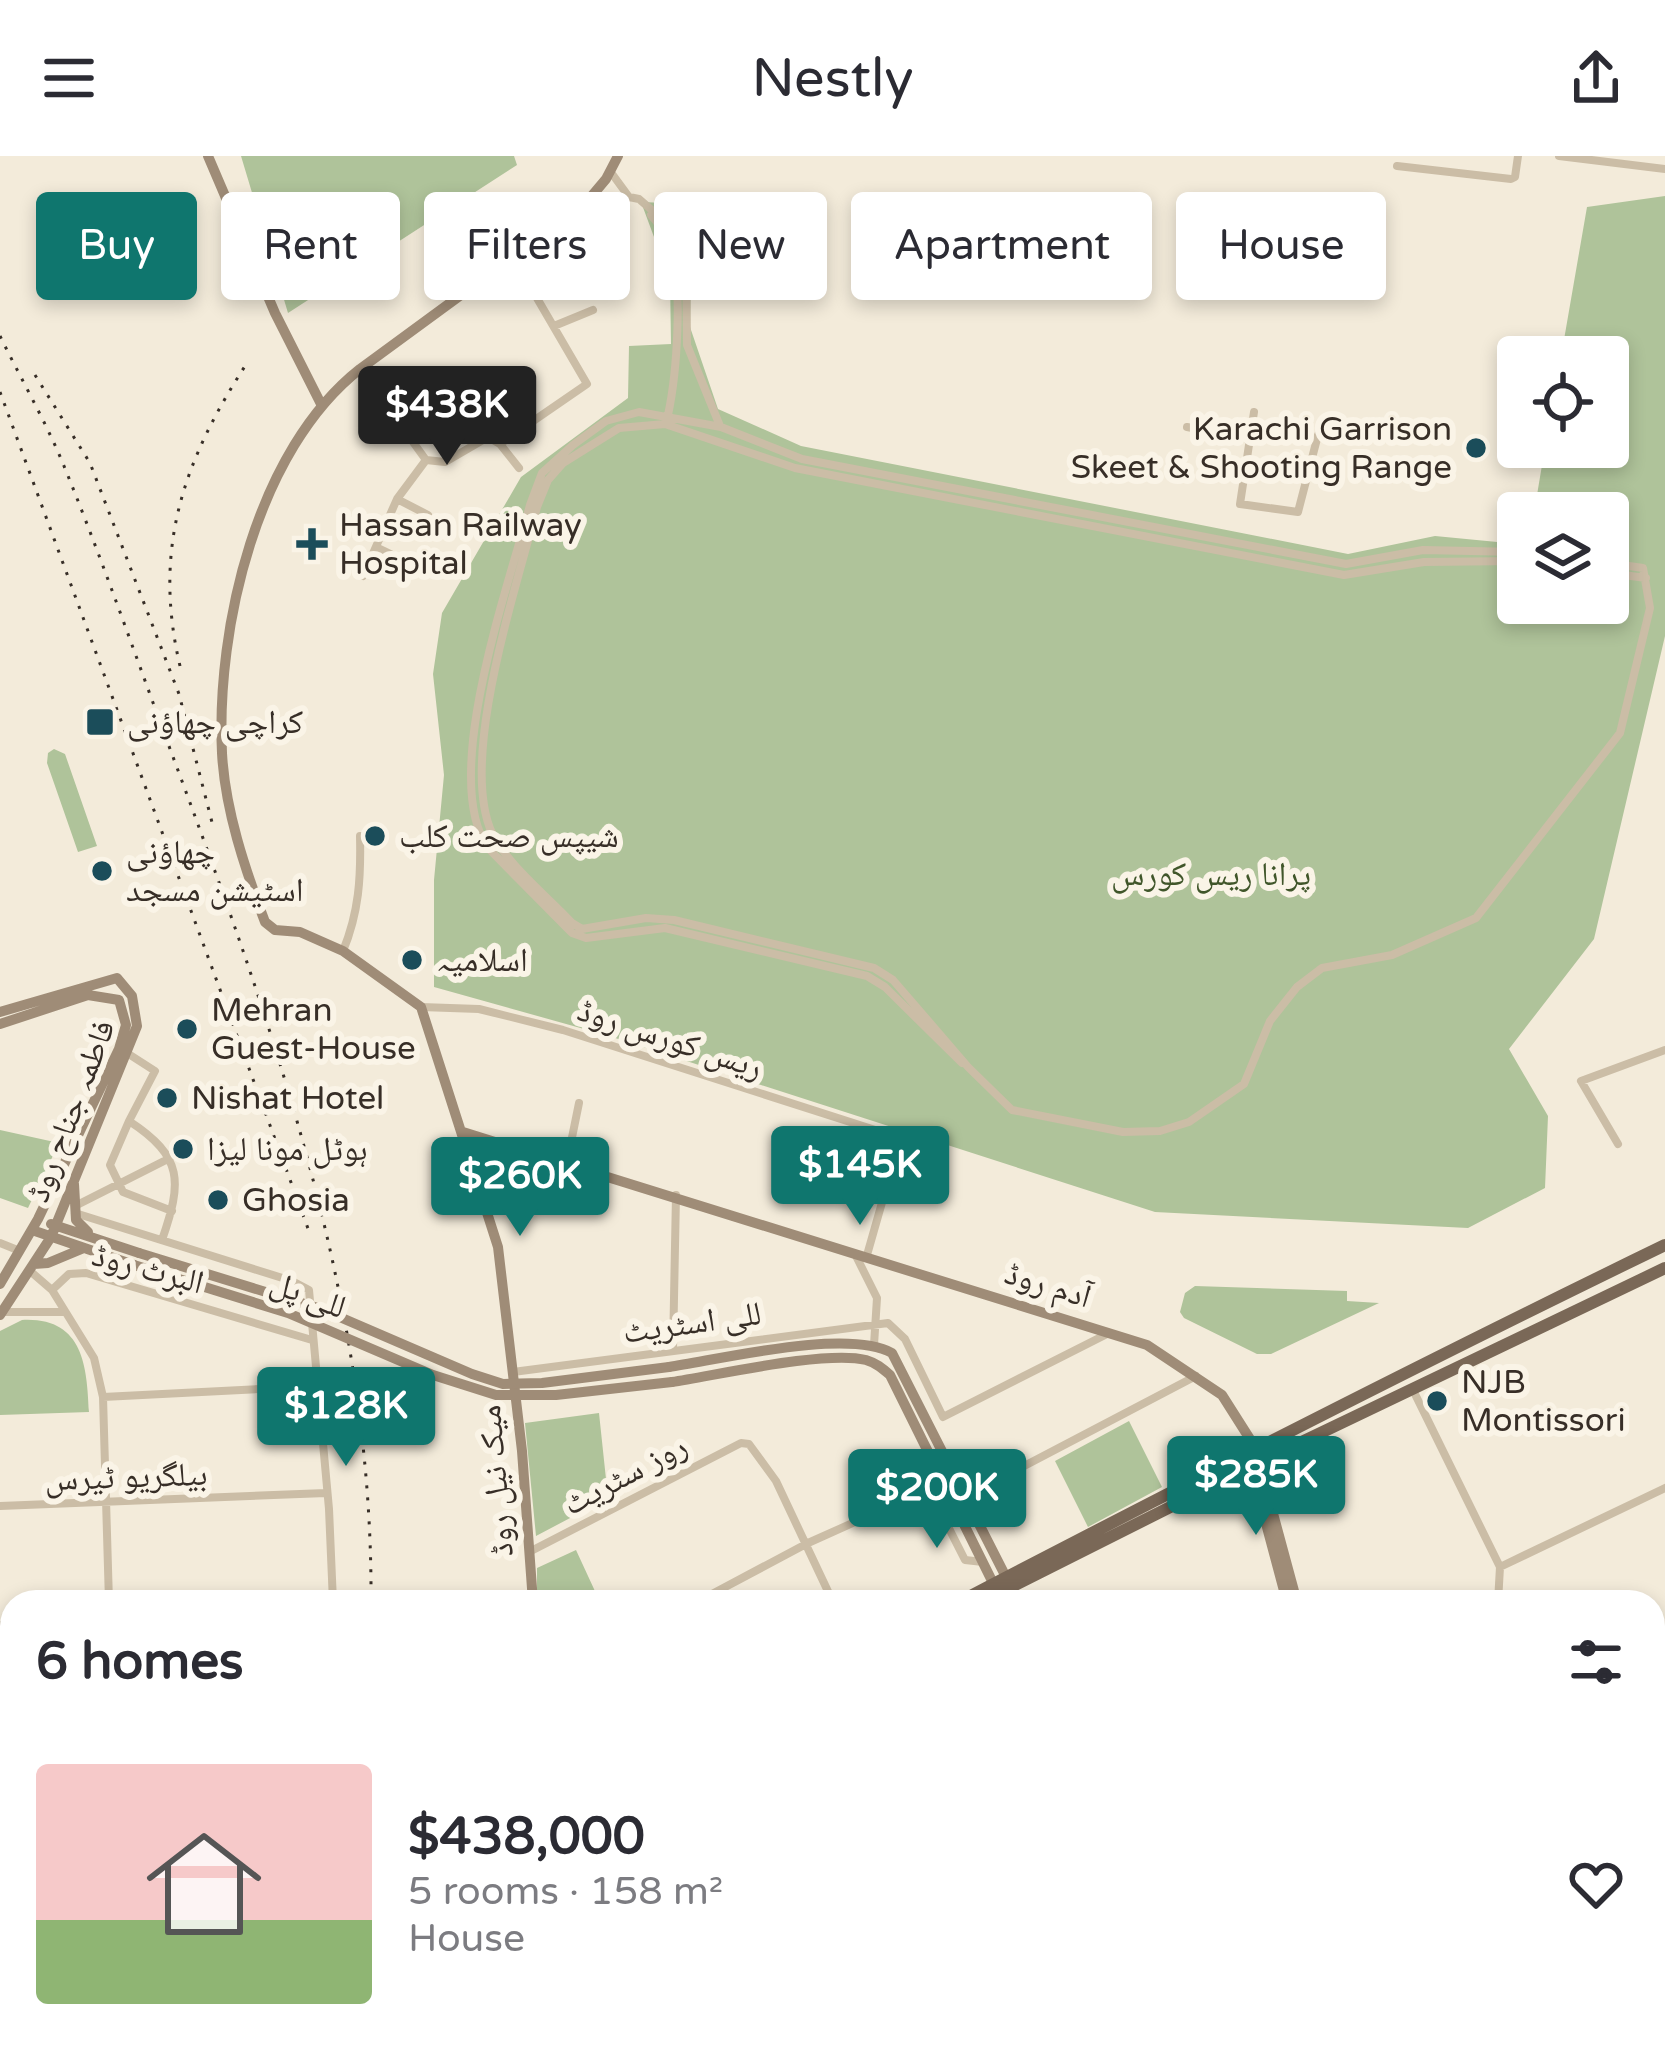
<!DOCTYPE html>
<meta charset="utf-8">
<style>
:root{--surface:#fff;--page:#f7f7f7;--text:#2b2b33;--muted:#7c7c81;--line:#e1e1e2;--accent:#0f766e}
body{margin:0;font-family:"Varela Round","Noto Naskh Arabic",sans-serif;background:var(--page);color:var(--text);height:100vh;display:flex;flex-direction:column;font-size:45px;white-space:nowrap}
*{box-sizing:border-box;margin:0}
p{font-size:39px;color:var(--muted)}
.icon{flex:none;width:66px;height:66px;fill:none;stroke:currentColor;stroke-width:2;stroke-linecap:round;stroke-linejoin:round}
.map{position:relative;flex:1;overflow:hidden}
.side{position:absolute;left:0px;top:1434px;width:1665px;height:471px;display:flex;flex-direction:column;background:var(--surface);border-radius:36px 36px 0 0;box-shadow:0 6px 18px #0003}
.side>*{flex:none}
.banner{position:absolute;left:36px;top:36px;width:1593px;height:108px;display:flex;gap:24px}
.tools{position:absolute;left:1497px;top:180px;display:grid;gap:24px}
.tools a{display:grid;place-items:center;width:132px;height:132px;border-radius:12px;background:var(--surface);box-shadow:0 6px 18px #0003;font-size:60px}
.price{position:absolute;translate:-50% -102px;padding:0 27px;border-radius:12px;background:var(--accent);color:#fff;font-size:39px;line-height:78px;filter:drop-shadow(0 3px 6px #0008)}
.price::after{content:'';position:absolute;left:50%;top:72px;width:36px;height:27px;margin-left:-18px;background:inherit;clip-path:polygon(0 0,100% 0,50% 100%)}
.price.selected{background:#222;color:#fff}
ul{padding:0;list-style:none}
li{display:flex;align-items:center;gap:36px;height:300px;padding:0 36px}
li+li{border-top:3px solid var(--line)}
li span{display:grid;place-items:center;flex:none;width:336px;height:240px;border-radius:12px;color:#555}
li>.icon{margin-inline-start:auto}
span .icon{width:144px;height:144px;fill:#fffc;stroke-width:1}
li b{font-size:51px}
h2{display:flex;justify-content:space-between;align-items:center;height:144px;padding:0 36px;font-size:51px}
.chip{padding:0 42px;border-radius:12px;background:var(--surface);box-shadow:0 6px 18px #0003;font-size:42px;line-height:108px}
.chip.selected{background:var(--accent);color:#fff}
header{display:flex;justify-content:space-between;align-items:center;height:156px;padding:0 36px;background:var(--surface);font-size:54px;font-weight:600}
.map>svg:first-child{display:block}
.green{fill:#afc39a}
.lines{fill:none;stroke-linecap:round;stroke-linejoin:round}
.street{stroke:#cbbda6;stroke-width:8}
.secondary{stroke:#9f8c77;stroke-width:10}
.primary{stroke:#7a6857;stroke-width:12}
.rail{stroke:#372e27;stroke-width:3;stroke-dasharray:3 9;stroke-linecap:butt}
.secondary-bridge{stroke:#9f8c77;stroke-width:10}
.poi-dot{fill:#1b4d5a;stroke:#faf4e7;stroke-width:4.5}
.labels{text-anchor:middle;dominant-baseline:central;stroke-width:12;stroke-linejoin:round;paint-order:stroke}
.poi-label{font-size:33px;fill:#372e27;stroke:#faf4e7;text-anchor:start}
.park-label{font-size:33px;fill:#40562a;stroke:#faf4e7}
.street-label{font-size:33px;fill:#372e27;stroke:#faf4e7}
</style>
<header><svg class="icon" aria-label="menu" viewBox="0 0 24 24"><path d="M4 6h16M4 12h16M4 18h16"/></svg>Nestly<svg class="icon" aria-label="share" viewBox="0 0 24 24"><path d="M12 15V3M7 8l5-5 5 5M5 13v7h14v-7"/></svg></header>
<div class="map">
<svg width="1665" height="1903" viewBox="0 0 1665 1903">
<rect width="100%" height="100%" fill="#f3ebda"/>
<path class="green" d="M241 0H514L517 9 288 157Z
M1665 40V480L1594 783 1509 893 1548 960 1545 1032 1468 1072 1155 1056 609 880 434 831V724L444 619 433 518 442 457 521 321 628 242 629 190 671 188 670 124 641 46 692 48 690 171 718 253 801 290 1348 398 1435 380 1518 388V447H1608V357H1534L1545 291H1608V201H1561L1587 51Z
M54 593 65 598 97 690 78 696 47 607 48 597Z
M0 974 59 987 28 1052 0 1042Z
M1195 1130 1347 1135V1145L1379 1147 1271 1198H1257L1184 1162 1180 1156 1185 1137Z
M22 1164C83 1161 87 1209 89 1256L0 1259V1175Z
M599 1257 608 1342 536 1380 525 1267Z
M1129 1265 1162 1331 1088 1371 1055 1305Z
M576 1394 600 1446H537V1412Z"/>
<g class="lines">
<path class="street" d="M1559 0 1665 13
M1397 10 1511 23 1515 21 1518 0
M610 15 629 41 639 43 669 69 686 92 687 189 720 270
M592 42 618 48 629 41
M651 59C658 68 668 78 671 90 683 131 677 217 668 259
M554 170 593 154
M360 213 426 304 397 343 363 420
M1254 256 1240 348 1298 356 1318 279
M1187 271 1249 283
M500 288 519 312
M426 304 445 306 488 281 500 288 587 228 520 113
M397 343 428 359
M376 391 405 405
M1518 405 1424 406 1344 419 795 312 665 268 619 272 563 307 548 324 537 351C517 431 458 603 492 677 505 706 550 743 572 767L582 773 646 762 674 764 874 812 893 824 968 911 1012 954 1123 976 1160 975 1189 966 1244 928 1270 865 1297 831 1322 812 1392 799 1476 762 1620 577 1650 452 1643 412 1608 407
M1608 417 1646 422
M343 795C359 756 361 722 360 680
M421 851 479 853 563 874 897 981 899 987 867 1099
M127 897 155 915 129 965C184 1001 182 1026 162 1084
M962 907 885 831 867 820 665 772 586 782 572 777 488 692C439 622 509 429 530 349L542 317 573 289 606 265 639 256 721 271 802 303 1346 408 1423 394 1518 396
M129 965 110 1009 123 1036 172 1055
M1618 988 1581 925 1665 894
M567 1006 579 947
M75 1050 170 1002
M75 1057 292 1125 309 1134 329 1353 333 1446
M0 1087 20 1095
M856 1100 877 1142 874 1189
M30 1115 52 1134 94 1202 103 1241 109 1446
M52 1134 69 1118 86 1117 312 1184
M1 1156H64
M673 1194 676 1039
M513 1216 888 1167 905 1183 943 1261 1109 1177
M1413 1234 1500 1411 1498 1446
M103 1241 318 1230
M929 1333 965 1404 983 1406
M965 1341 1196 1220
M0 1350 326 1337
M531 1395 741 1287 749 1288 776 1325 833 1446
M1500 1411 1665 1332
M697 1446 808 1387 944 1326
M0 1469 12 1468
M1653 1513H1665
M0 1596H12
M1653 1606H1665
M189 1903 198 1893
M284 1903 286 1893
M390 1903V1893
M583 1903 584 1893
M638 1903 639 1893
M1077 1903V1893
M1394 1903 1396 1893"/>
<path class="secondary" d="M208 0 275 157 321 248
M0 856 117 822 132 840 137 870 51 1081 0 1159
M0 868 88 839 119 844 126 869 119 893 38 1063 0 1128
M463 976 1147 1189 1222 1239 1255 1291 1297 1446
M74 1028 76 1064 88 1076
M51 1068 139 1097
M32 1074 134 1109
M34 1108 48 1107 84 1092
M669 1211C722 1203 848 1172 892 1197L1008 1425
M672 1226C718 1219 826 1194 866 1204 876 1207 882 1212 890 1219L997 1435
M1249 1304 1287 1446
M533 1446 522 1295 498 1091 421 851 343 795 300 776 275 774 265 766C245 713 225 654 222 597 216 471 257 294 360 213L585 48 606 23 618 0
M794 1903V1893"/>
<path class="primary" d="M959 1446C1193 1324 1428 1204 1665 1089
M981 1446 1260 1306 1665 1112
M0 1748H12
M0 1761H12
M0 1772H12
M1653 1818 1665 1819
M1653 1837H1665
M1381 1893 1384 1898
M153 1903 163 1893
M175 1903 185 1893"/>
<path class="rail" d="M0 180C21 223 46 266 64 310 104 408 139 510 176 609 276 878 373 1154 371 1446
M35 219 90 307 179 538 214 674
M0 236 310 1078
M180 510C152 391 184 303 249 204
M338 1893V1903
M306 1903 309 1893"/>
<path class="secondary-bridge" d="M139 1097 321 1153 472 1218 503 1228 542 1227 669 1211
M134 1109 288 1157 433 1219 496 1239H556L672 1226"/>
</g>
<g class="poi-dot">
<circle cx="1476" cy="292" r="12"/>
<path d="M306 370h12v12h12v12h-12v12h-12v-12h-12v-12h12z"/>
<rect x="85" y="551" width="30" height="30" rx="6"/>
<circle cx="375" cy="680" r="12"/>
<circle cx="102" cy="715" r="12"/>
<circle cx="412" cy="804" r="12"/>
<circle cx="187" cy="873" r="12"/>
<circle cx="167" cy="942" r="12"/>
<circle cx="183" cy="993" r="12"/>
<circle cx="218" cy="1044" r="12"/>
<circle cx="1437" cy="1245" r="12"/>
</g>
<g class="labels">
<g class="poi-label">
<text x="1452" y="273" text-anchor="end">Karachi Garrison<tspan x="1452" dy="38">Skeet &amp; Shooting Range</tspan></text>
<text x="339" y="369">Hassan Railway<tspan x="339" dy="38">Hospital</tspan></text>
<text x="127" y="566">کراچی چھاؤنی</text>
<text x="399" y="680">شیپس صحت کلب</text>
<text x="126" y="696">چھاؤنی<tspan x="126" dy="38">اسٹیشن مسجد</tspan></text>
<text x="436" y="804">اسلامیہ</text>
<text x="211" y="854">Mehran<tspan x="211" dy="38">Guest-House</tspan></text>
<text x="191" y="942">Nishat Hotel</text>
<text x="207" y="993">ہوٹل مونا لیزا</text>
<text x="242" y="1044">Ghosia</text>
<text x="1461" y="1226">NJB<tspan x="1461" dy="38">Montissori</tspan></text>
</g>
<g class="park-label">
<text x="1211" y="718">پرانا ریس کورس</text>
</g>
<g class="street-label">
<text transform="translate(670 883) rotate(18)">ریس کورس روڈ</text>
<text transform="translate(71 955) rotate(-69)">فاطمہ جناح روڈ</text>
<text transform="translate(148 1113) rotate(15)">البرٹ روڈ</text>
<text transform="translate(1048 1129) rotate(17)">آدم روڈ</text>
<text transform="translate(308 1139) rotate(21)">للی پل</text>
<text transform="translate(692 1167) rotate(-8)">للی اسٹریٹ</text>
<text transform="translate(625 1319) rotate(-28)">روز سٹریٹ</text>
<text transform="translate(126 1321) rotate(-2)">بیلگریو ٹیرس</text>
<text transform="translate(496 1325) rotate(-95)">میک نیل روڈ</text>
</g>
</g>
</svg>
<div class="tools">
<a><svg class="icon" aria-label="locate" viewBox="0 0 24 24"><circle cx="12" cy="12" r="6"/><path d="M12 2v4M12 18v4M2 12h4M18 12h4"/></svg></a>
<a><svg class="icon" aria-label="layers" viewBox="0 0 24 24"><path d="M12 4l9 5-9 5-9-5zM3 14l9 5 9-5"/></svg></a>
</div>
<b class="price selected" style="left:447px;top:312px">$438K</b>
<b class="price" style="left:860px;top:1072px">$145K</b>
<b class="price" style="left:520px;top:1083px">$260K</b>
<b class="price" style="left:346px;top:1313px">$128K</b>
<b class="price" style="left:1256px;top:1382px">$285K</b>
<b class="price" style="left:937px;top:1395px">$200K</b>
<div class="banner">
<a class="chip selected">Buy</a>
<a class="chip">Rent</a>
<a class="chip">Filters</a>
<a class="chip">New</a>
<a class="chip">Apartment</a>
<a class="chip">House</a>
</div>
<section class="side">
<h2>6 homes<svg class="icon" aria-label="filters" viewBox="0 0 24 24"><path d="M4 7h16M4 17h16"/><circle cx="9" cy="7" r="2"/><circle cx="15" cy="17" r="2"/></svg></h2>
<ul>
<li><span style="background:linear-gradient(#f6c9c9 65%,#8fb573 0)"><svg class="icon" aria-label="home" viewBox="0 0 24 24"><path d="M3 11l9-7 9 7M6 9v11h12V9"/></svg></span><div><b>$438,000</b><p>5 rooms · 158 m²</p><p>House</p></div><svg class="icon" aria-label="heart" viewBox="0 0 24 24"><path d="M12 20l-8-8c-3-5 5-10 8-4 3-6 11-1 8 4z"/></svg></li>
</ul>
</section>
</div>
